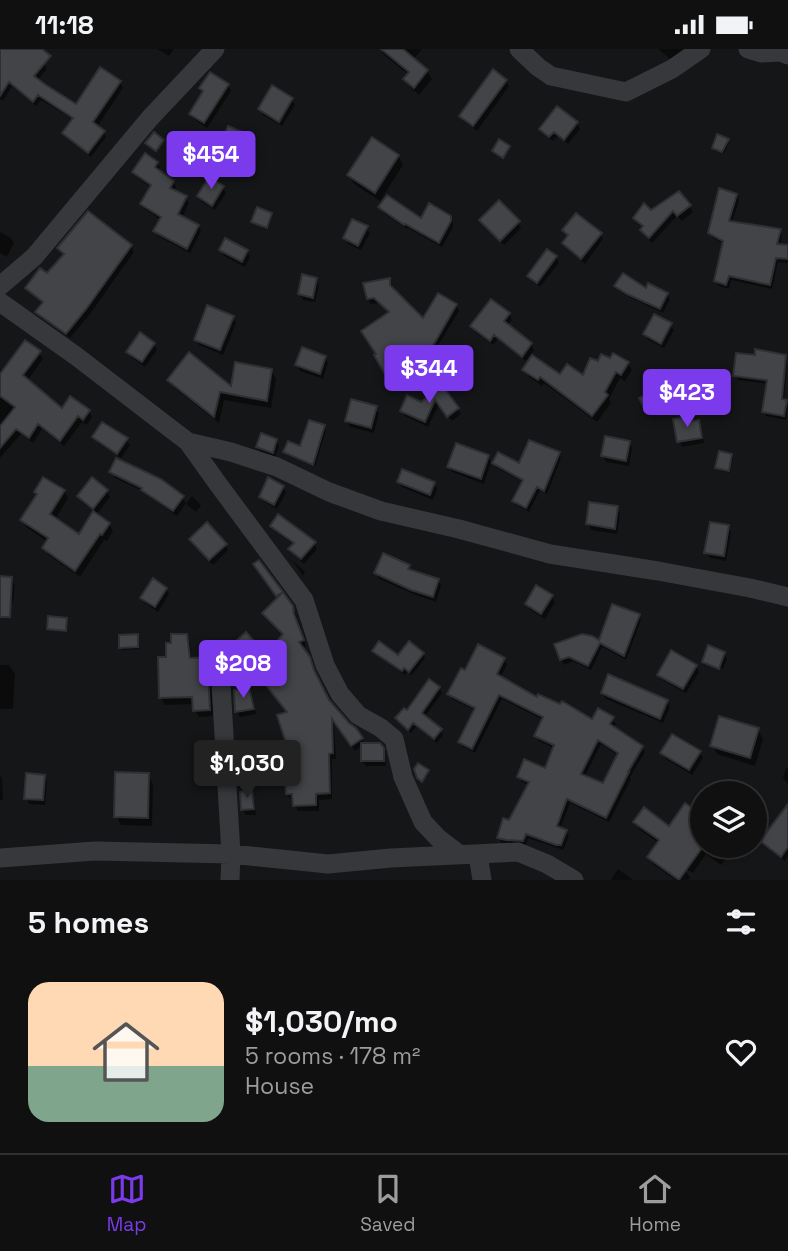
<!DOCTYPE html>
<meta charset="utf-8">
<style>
:root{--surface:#101011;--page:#1e1e1f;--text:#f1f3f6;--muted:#9c9d9f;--line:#303031;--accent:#7c3aed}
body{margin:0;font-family:"Space Grotesk",sans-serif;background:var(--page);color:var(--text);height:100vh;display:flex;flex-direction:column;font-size:26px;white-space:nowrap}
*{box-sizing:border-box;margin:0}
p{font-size:23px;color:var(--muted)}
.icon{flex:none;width:38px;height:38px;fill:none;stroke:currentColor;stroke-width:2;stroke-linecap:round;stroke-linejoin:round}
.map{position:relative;height:831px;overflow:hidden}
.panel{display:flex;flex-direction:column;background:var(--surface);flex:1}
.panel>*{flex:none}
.tools{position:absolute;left:690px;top:732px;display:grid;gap:14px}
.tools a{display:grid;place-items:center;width:77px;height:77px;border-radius:50%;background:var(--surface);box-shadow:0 2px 5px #0004,0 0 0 2px var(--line);font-size:35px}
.price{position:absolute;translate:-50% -60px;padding:0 16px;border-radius:7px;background:var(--accent);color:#fff;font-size:23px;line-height:46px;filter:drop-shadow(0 2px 4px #0008)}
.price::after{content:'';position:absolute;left:50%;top:42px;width:21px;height:16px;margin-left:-10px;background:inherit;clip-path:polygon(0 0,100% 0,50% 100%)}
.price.current{background:#222;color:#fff}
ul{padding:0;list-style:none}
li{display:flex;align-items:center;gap:21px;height:175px;padding:0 28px}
li span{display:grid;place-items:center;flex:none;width:196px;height:140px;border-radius:21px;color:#555}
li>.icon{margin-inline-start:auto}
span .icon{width:84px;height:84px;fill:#fffc;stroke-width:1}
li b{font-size:30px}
h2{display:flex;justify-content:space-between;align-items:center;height:84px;padding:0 28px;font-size:30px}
.status{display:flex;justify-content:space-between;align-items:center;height:49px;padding:0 35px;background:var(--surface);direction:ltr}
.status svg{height:19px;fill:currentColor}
.dock{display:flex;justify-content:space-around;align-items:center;height:98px;border-top:2px solid var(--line);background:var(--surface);font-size:19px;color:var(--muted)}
.dock a{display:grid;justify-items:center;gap:4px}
.dock .current{color:var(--accent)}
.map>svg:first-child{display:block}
.shadow{fill:#0007;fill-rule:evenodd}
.building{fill:#424447;stroke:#2f3033;stroke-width:2;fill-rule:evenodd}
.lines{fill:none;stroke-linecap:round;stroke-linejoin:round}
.minor{stroke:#36383c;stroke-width:19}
</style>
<div class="status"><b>11:18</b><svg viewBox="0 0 49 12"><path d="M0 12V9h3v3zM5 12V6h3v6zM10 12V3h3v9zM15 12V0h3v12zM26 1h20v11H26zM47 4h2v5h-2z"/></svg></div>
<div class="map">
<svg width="788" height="831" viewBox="0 0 788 831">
<rect width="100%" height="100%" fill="#151617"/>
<path class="shadow" d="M0 0H25L44 15 47 20 37 32 76 57 120 33 123 39 97 78 103 83 106 88 91 108 67 89 64 84 74 71 41 51 36 57 12 37 3 52 0 50Z
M157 0H174L169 7Z
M381 0H422L413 11 427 22 432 30 419 46 410 38 405 30 409 26 383 5Z
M658 0H686L673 12Z
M506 32 509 37 477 82 465 73 461 67Z
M228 36 231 42 207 79 194 70 191 65Z
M292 50 295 56 282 77 263 66 260 60Z
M557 59 577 74 580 80 568 95 558 87 553 92 545 86 541 80Z
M246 86 249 92 239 115 222 108 219 102Z
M728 91 729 94 724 104 715 101 714 98Z
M398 107 403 116 380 152 354 135 349 126Z
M157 114 160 119 158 121 173 133 176 138 173 142 186 149 189 154 182 169 198 177 201 182 190 204 158 187 155 182 161 171 145 160 142 155 152 139 137 128 134 123Z
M210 130 223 139 226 144 215 161 202 153 199 147Z
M678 144 693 163 682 172 677 167 652 194 646 187 642 181 644 179 638 175 635 169 651 163Z
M736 146 739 151 732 174 780 181 782 186 780 197 788 198V214L778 213 772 240 731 231 729 240 719 237 716 232 724 195 713 189 710 184Z
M380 158 422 172 450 168 453 174V178L442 198 408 179 407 180 384 164Z
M88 165 131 198 134 203 90 265 70 289 40 268 37 263 44 255 31 244 27 239 47 227 65 207 59 200Z
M271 166 272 168 268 180 254 175 253 173Z
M481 171 518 173 521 179 504 196 484 176Z
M366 179 370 184 361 201 348 195 345 189Z
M564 182 600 185 603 190 585 215 567 199 564 194 568 188Z
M0 183 11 189 14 194 7 208 0 204Z
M221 201 247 202 250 208 245 218 224 207Z
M556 208 559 214 540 238 532 232 529 227Z
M316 230 319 236 315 253 303 251 300 245Z
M389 231 392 236V240L423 272 456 256 459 262 436 300 406 321 408 324 391 333 376 307 390 265 378 254 371 255 368 250Z
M616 237 667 246 670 250 663 264 631 249 619 242Z
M509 265 512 271 508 276 531 295 534 301 526 312 498 290 493 296 475 283 472 277Z
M233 268 236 274 223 306 199 296 196 291Z
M670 276 674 281 664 299 648 291 645 285Z
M154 295 157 301 145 318 131 308 128 303Z
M39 304 43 310 27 332 62 362H89L92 368 87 376 82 373 64 397 42 380 33 394 21 385 0 409V320L4 323Z
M325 308 328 314 323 330 300 322 297 316Z
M784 308 787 313 784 352 788 357 786 371 766 367 764 362 768 335 738 331 735 326Z
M627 314 632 321 625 332 620 329 609 350 611 354 597 373 544 334 542 337 529 328 525 321 561 327 583 329 599 315Z
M271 322 276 330 271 359 224 351 219 374 174 339 169 331 233 340Z
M442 339 461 365 452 372 439 355 428 378 405 367 402 362 421 355Z
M656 342 665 359 649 366 641 350Z
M375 359 379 364 374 384 350 378 347 372Z
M691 369 693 373H698L701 378 704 394 682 398 679 392Z
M324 378 326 381 315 418 287 406 285 402 301 399Z
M95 388 126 390 130 396 121 409 98 394Z
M276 391 279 397 275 408 261 404 258 398Z
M629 393 632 399 629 417 606 413 603 407Z
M558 405 561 409 547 445 540 441 529 463 516 456 514 452 524 433 497 419 494 414 520 417Z
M488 407 491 413 484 435 452 423 449 418Z
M731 407 733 409 730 424 719 421 717 419Z
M111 423 182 448 186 454 177 467 147 446 145 443 115 429Z
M399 433 434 435 437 440 433 451 402 438Z
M283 438 286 444 277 460 264 453 261 448Z
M64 442 68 449 55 471 79 487 95 463 82 453 79 447 107 442 110 448 96 466 109 475 113 482 107 492 104 491 80 528 48 506 44 499 48 493 26 478 22 471 38 447 36 443Z
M192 447 201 456 196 463 186 455Z
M617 459 620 465 617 485 591 481 588 475Z
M272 477 314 494 317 500 304 515 294 505 291 500 294 496 275 482Z
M728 478 731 483 726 512 710 509 706 503Z
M191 490 225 496 228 501 213 516Z
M292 511 304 522 305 524 303 527Z
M259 513 296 565 306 597 302 600 329 653 361 689 365 696 382 698 385 704 386 717H366L362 712V697L355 702 334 672 336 710H332V750L319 751V762H298L295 756 294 750 291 751 287 744 293 712 288 664 279 635 254 614 251 617 245 609 248 626 228 601 266 608 284 586 268 570 264 564 279 549 255 516Z
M409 517 412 523 438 531 441 537 436 553 416 546 379 530 376 524Z
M0 529 11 530 15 536 13 554 0 553Z
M166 540 169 545 158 563 145 554 142 549Z
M551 547 555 553 545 570 530 561 527 555Z
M638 567 641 571 626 611 602 598 591 621 573 612 564 616 556 596 599 594Z
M137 587 139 600 122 601 121 599Z
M186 587 190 594 192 611 208 610 212 616 211 627 213 667 199 668 195 661 194 655 165 656 161 649 159 610H167Z
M374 602 398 608 423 605 425 609 412 626 407 622 405 626 377 606Z
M724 605 727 610 723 620 706 613V617L704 613Z
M504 610 507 616 500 629 537 651 593 673 612 670 616 675 613 679 642 698 622 729 625 731 643 700 645 703 630 728 631 730 609 773 570 754 560 780 566 782 569 788 563 801 528 789 526 797 510 796 502 794 499 789 510 773 529 736 522 733 519 728 546 721 554 699 539 692 536 687 543 671 502 650 475 704 463 698 460 693 476 662 452 650 449 644 466 623ZM601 695 619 707 603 736 584 729Z
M0 616H9L15 625 13 660H0Z
M696 617 699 623 686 644 662 631 659 626Z
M429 632 439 639 442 644 424 669 440 681 443 686 437 694 416 678 411 684 400 674 397 670 407 664Z
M249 640 252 646 256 665 240 668 237 663 235 642Z
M602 644 667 652 670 658 663 674 606 650Z
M758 681 763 690 755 717 717 705 712 696Z
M699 703 703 709 692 726 666 710 662 704Z
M786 719 788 720V735L783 729Z
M0 726 2 730 3 751H0Z
M148 726 153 735 152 777 121 776 116 767Z
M44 727 47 733 45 756 29 755 26 749Z
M251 743 254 749 256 766H246L242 761 241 744Z
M788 767V807L785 812 765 797 762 792Z
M635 773 670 779 702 796H727L731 803 721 816 706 805 693 824 684 819 690 829 688 831H675L653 815 649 808 659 794 640 781Z
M618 820 632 830V831H611Z"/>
<path class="building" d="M0 0H42L51 7 34 27 46 36 76 55 100 18 121 32 93 73 105 82 88 104 62 84 73 69 38 46 33 53 9 33 0 47Z
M381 0H403L428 21 414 39 403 30 409 23Z
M493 20 507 31 473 77 459 67Z
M210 23 229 35 204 74 189 65 203 42 199 39Z
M272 36 293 49 279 73 258 60Z
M557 57 578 73 564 91 554 83 549 88 539 80Z
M228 77 247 85 236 111 217 102Z
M154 83 164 91 156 102 145 94Z
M717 85 729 90 722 103 712 99Z
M372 88 399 106 375 144 347 126Z
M499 90 510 97 503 109 492 102Z
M145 104 158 113 155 118 174 132 170 139 187 147 178 165 199 176 187 200 153 182 161 168 140 155 151 136 132 123Z
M209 128 224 137 212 157 197 147Z
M719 139 737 145 729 172 781 180 777 195 788 196V210L776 209 770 236 729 227 726 236 714 232 723 192 708 184Z
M679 142 691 156 677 167 673 162 649 189 640 181 643 177 633 169 644 154 651 161Z
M387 146 421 169 429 154 451 167V172L439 194 405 175 404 176 378 158Z
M499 151 520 172 500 192 479 171Z
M257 158 272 164 267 179 251 173Z
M88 162 132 196 87 259 66 285 35 263 43 253 25 239 40 219 47 224 64 205 57 199Z
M576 164 602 184 581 210 562 194 568 186 562 181Z
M352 170 368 177 358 197 343 189Z
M225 189 248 201 242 213 219 201Z
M547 200 557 207 537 234 527 227Z
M623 224 646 239 648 234 668 244 660 260 627 245 614 237Z
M302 225 317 229 313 249 298 245Z
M390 229V236L423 269 438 244 457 255 434 295 405 315 406 318 387 329 374 306 376 305 361 282 389 263 374 249 367 250 363 234Z
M491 250 510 264 504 272 532 294 522 308 494 286 490 292 470 277Z
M207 256 234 267 220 301 194 291Z
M654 265 672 274 661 295 643 285Z
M140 283 155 294 142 313 126 303Z
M25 291 41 302 23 326 62 359 70 347 90 361 83 371 78 367 60 392 38 375 29 389 16 380 0 399V377L15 358 0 347V325Z
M302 298 326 307 320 325 295 316Z
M755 300 786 306 782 350 787 351 784 367 762 363 767 331 733 327 736 304 755 306Z
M189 303 231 337 235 313 272 320 267 352 220 343 214 368 167 331Z
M613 304 629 313 621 326 616 323 605 343 608 346 592 367 540 328 538 331 522 321 532 306 560 325 567 315 583 326 590 309 598 312 601 305 610 309Z
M442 336 459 359 447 368 435 351 425 373 400 362 407 346 421 353Z
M657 340 663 353 645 361 639 349Z
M351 350 377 357 371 379 345 372Z
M691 367 692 372 699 371 702 389 677 393 673 370Z
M309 371 325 376 313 416 283 403 288 392 300 397Z
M102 373 128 389 117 405 92 388Z
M261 384 277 390 273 404 256 398Z
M605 387 630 392 626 412 601 407Z
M529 391 560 403 544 442 537 438 526 459 512 452 523 431 492 414 498 403 519 414Z
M456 394 489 406 481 430 447 418Z
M719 402 732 405 729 422 715 419Z
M116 409 161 430 184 447 173 462 141 441 142 439 109 423Z
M402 420 435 433 430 446 397 433Z
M43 428 65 441 50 465 53 467 79 485 93 462 110 474 102 486 100 485 75 522 42 499 48 489 20 471 37 445 34 443Z
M92 428 108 441 93 460 77 447Z
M268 428 284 437 274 456 259 448Z
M589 453 618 457 615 480 586 475Z
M278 465 316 493 301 510 288 500 294 494 270 477Z
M207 473 227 495 209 511 189 490Z
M710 473 729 476 724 507 704 504Z
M383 504 410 516 408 520 439 530 433 548 411 541 374 524Z
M259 511 283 543 276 547 253 515Z
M0 527 12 528 10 568H0Z
M153 529 167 539 155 558 140 549Z
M536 536 553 546 541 565 525 555Z
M283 543 293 557 294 565 304 591 299 593 310 608 314 621 329 651 349 674 356 679 363 689 351 697 332 670 333 704 329 705 330 744 316 745V756L293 757 292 745H286L284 710H291L277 666 287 663 265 635 279 633 250 609 247 612 244 608 247 624 226 601 246 583 266 605 283 585 262 564Z
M612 555 640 565 624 607 600 594 588 617 569 608 560 611 554 595 582 585 592 587 599 591Z
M48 567 67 569 66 582 47 580Z
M138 585V598L119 599V586Z
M171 585H187L190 609 209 608 208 619 210 661 193 662 192 648 159 649 158 608H166V594H171Z
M379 592 398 606 409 592 424 604 409 623 404 619 402 622 372 602Z
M478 595 505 609 497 625 537 648 538 645 560 655 562 652 592 670 598 659 614 668 610 675 643 697 628 723H629L606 769 567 750 557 777 567 781 561 796H556L526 785 523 792 506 791 497 789 503 769 509 771 529 733 517 728 524 710 545 719 554 696 534 687 543 668 499 646 472 700 458 693 475 659 447 645 461 619 465 621ZM598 691 618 704 603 734 581 725Z
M708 596 725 603 719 620 702 613Z
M671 601 697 616 683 640 657 626Z
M608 625 668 651 660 670 601 644Z
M429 630 440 638 422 664 442 680 434 690 413 674 408 681 395 669 404 659 407 661Z
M249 638 254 660 235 663 234 641Z
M719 667 759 679 750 709 710 697Z
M672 685 701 702 689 721 660 704Z
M361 694H380L384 699V712H361Z
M418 714 429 721 422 733 417 729 414 720Z
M115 723 149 724 148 769 114 768Z
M26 724 45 726 43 751 24 750Z
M252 741 254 760 241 761 240 743Z
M685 754 702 766V799L679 831 647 808 659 791 633 773 644 758 669 777Z
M788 755V798L781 808 760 792Z"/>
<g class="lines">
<path class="minor" d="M519 0 538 18 551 27 626 43 672 20 701 0
M748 0 761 4 781 3 788 6
M0 237 34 208 150 69 215 0
M0 253 76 307 188 393 218 435 304 551 325 616 340 645 358 666 381 679 394 690 403 728 423 773 438 789 459 805
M188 393 231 403 277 418 329 443 381 462 459 480 550 505 658 522 750 539 788 548
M220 618 231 805 230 831
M478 806 482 831
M0 809 95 802 231 805 328 815 391 809 518 803 547 815 574 831"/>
</g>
</svg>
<div class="tools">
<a><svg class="icon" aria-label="layers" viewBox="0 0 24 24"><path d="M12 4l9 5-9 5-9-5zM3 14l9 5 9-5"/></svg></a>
</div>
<b class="price" style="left:211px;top:142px">$454</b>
<b class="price" style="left:429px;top:356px">$344</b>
<b class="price" style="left:687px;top:380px">$423</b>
<b class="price" style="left:243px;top:651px">$208</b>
<b class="price current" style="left:247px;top:751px">$1,030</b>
</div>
<section class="panel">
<h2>5 homes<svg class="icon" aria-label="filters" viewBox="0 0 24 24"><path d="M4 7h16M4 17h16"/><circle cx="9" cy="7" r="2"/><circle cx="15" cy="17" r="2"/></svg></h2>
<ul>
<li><span style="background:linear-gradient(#ffd9b3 60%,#7fa58c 0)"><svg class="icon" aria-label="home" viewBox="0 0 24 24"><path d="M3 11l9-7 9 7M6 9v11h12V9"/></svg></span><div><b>$1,030/mo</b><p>5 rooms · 178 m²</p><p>House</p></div><svg class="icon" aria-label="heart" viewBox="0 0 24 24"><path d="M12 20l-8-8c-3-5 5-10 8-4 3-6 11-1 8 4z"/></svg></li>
</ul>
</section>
<nav class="dock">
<a class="current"><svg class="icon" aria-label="map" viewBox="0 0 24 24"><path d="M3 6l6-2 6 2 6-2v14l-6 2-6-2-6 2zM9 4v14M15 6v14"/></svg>Map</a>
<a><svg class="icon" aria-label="saved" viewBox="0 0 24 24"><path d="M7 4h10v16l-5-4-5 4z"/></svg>Saved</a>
<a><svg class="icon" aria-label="home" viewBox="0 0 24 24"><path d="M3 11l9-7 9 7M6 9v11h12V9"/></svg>Home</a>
</nav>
